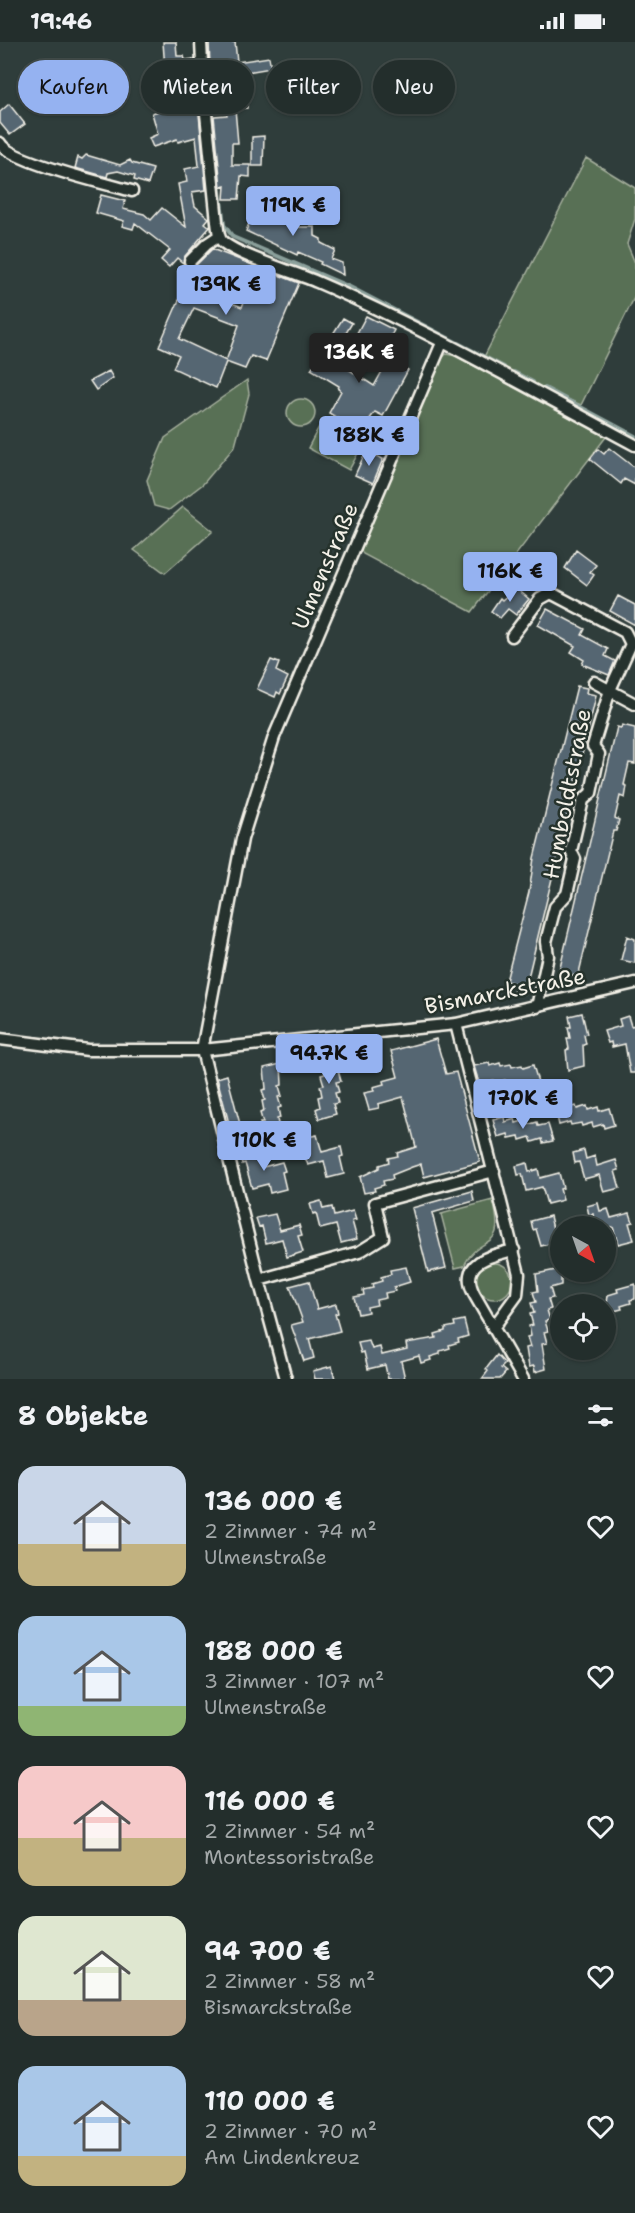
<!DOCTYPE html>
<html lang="de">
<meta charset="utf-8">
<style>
:root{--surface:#232e2c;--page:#2f3a38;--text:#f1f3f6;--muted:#a3a8a9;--line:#404a48;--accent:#95b2f1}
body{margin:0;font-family:"Shantell Sans",sans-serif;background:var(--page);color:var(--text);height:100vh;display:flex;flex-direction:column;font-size:22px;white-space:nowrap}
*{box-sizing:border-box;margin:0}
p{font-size:20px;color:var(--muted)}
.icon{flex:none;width:33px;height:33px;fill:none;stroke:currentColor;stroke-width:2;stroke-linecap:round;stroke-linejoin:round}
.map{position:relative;height:1337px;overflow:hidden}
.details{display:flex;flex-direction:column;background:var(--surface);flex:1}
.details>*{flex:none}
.top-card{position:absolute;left:18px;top:18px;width:600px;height:54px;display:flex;gap:12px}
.needle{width:39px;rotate:140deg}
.fabs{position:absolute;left:550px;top:1174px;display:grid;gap:12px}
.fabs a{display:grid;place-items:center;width:66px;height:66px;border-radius:50%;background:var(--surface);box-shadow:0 2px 4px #0004,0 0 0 2px var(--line);font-size:30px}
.price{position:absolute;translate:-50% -51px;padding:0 14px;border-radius:6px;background:var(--accent);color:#111;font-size:20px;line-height:39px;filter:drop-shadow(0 2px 3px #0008)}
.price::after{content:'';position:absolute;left:50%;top:36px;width:18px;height:14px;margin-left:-9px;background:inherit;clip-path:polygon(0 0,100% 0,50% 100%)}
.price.selected{background:#222;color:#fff}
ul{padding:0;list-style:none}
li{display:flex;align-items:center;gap:18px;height:150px;padding:0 18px}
li span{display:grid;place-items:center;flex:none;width:168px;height:120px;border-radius:18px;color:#555}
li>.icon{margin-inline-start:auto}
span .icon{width:72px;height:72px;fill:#fffc;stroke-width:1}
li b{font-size:26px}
h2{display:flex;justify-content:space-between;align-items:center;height:72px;padding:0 18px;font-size:26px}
.pill{padding:0 21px;border-radius:27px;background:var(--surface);box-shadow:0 2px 4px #0004,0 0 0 2px var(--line);font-size:21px;line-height:54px}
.pill.selected{background:var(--accent);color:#111}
.status{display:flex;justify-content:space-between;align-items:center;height:42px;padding:0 30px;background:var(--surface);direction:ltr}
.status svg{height:16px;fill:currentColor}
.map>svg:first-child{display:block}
.green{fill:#586f54;stroke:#a6b09e;stroke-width:1.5}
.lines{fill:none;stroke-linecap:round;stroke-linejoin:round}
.stream{stroke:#8ba09b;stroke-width:4}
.building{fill:#556672;stroke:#f4f1e8;stroke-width:1.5;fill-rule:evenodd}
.minor-casing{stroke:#f4f1e8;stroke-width:15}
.minor{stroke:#26332d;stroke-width:10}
.labels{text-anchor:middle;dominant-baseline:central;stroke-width:5;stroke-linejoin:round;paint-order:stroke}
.street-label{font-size:22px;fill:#f4f1e8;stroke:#26332d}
</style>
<div class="status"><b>19:46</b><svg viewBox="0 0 49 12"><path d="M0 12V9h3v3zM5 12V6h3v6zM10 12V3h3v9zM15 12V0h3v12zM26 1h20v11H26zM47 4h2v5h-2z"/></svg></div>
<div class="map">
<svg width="635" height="1337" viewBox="0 0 635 1337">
<rect width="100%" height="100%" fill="#2f3d3b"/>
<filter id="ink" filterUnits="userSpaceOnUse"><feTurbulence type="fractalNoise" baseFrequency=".0167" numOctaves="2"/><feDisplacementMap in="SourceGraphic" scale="12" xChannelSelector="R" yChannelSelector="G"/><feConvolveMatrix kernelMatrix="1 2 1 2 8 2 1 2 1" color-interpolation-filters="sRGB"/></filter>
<g filter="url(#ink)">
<path class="green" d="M586 116 635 146V177L627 202 635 221V254L581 363 539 345 483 317Z
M446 312 456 314 606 395 472 570 363 512 359 504 438 321Z
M247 338 249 352 235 404 203 442 169 468 154 464 147 438 165 396Z
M287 371a14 14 0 1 1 28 0a14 14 0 1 1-28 0Z
M322 379 363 402 349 428 308 406Z
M183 465 213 489 165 531 134 508Z
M493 1158C507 1213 480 1189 464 1224L455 1226 441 1172Z
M476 1239a18 18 0 1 1 36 0a18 18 0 1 1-36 0Z"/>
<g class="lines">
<path class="stream" d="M219 143 224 183 233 195 350 245 504 325
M514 330 533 340
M545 346 635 394"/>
</g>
<path class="building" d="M163 0H176L177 14H184L185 18 194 17 206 148 192 150 195 164 209 176 205 181 210 185 185 214 183 221 177 216 169 225 161 218 170 208 135 181 133 187 122 184 124 179 96 171 101 153 125 159 123 167 144 172 151 178 162 166 186 185 178 142 187 140 185 127 199 124 196 95 178 100 177 97 153 105 149 96 158 92 152 71 159 69 158 63 168 61 167 48H175L173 26 165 27Z
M209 0H235L237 20 269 15 271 26 241 31 242 52H246L247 66 235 67 238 101H232V123H250V135L241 134 239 157H224L225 144 221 145 214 74 227 73 222 23 210 25Z
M9 62 25 82 10 93 0 81V70Z
M264 94 263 124H252V95Z
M86 113 120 123 130 118 132 121 153 127 148 142 134 138 135 134 118 129 108 131 107 135 75 126 78 115 82 117Z
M290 164 299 168 292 185H315V194L321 197V201L335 208 331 217 342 221 343 233 320 222 321 220 298 210 297 213 246 189 254 169 273 177 278 167 287 171Z
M212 207 299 241 266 319 251 314 245 327 226 320 216 346 173 326 179 313 159 304 192 228 190 226 195 224ZM213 233 249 247 242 265 204 250ZM194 266 239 283 226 319 179 297Z
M366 274 394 288 385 306 357 291Z
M343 276 352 281 331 316 374 344 396 304 406 309 398 323 408 328 383 374 375 370 360 390 329 371 341 349 338 347 339 344 311 327Z
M109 329 113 336 96 348 90 339Z
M609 406 635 426V443L624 437 621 442 590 417 598 407 604 412Z
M366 409 383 417 373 441 355 433Z
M576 508 596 523 590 530 594 533 587 543 565 526Z
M516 546 529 557 516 573 508 567 500 576 491 569 500 556 502 558Z
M618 554 635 563V583L610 569Z
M547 567 585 587 582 593 608 607 605 614 615 619 609 633 582 622 584 618 571 610 575 604 538 583Z
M271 618 279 621 276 629 288 635 280 652 277 650 275 655 257 647Z
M577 644 587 646 586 651 596 653 595 659 524 952 514 950 516 942 506 939 529 850 534 816Z
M622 683 635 686V722L629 721 624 743 627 744 625 756 620 754 615 776 619 778 616 789H613L578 935 569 932 565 937 563 931 559 930 617 685 621 686Z
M627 894 635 897V921L621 918Z
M582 971 587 992 584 993 586 1002 583 1003 584 1024 568 1028 566 1008 569 1007 567 996H570L568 985H571L569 974Z
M628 974 631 984 635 983V1031H630L625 1002 612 1005 611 1000 608 1001 604 989 621 984 619 977Z
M436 997 446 1032 456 1030 480 1120 424 1135 421 1122 412 1125 392 1133 393 1137 383 1139 384 1143 374 1146 375 1149 364 1151 360 1135 379 1126V1123L389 1120 388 1116 398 1114 397 1111 416 1105 403 1055 378 1062 379 1066 369 1068 364 1051 374 1049 373 1045 384 1042 383 1039 398 1035 391 1009Z
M338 1010 342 1027 338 1028 341 1039 336 1040 339 1050 335 1051 338 1061 333 1062 336 1072 319 1077 316 1067 320 1065 318 1055 322 1054 320 1044 324 1043 321 1033 325 1032 321 1015Z
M489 1021 490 1024 500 1021 501 1024 511 1022 512 1025 522 1023 523 1026 533 1023 538 1040 528 1043 527 1040 517 1042 515 1039 506 1041 505 1038 495 1041 494 1038 479 1041 474 1024Z
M281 1022 282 1043 279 1044 282 1054 278 1055 281 1065 278 1066 280 1076 277 1077 279 1087 263 1092 260 1081H263L260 1071 264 1069 262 1059 265 1058 262 1048 266 1047 264 1026Z
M227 1033 245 1101 235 1104 217 1036Z
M565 1063 566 1066 576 1064 577 1067 587 1064 588 1068 598 1065 599 1069 609 1066 614 1083 604 1086 603 1082 593 1085 592 1081 582 1084 581 1081 571 1083 570 1080 559 1083 555 1066Z
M504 1075 505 1080 515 1077 516 1081 526 1078 527 1083 537 1080 538 1084 548 1082 553 1099 543 1101 542 1097 532 1100 530 1095 520 1098 519 1094 509 1096 508 1092 498 1095 493 1078Z
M317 1093 322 1110 341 1105 343 1114 340 1115 344 1132 328 1136 324 1119 308 1123 298 1097Z
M259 1107 263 1125 282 1120 285 1129 282 1130 286 1147 270 1151 268 1142 252 1146 245 1121 242 1122 240 1113Z
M584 1108 586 1117 595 1114 597 1124 616 1118 619 1128 615 1129 620 1146 604 1150 599 1133 584 1137 579 1120 575 1121 573 1111Z
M527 1121 529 1130 538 1127 540 1136 559 1131 563 1146 560 1147 563 1158 547 1162 542 1145 526 1149 522 1132 518 1133 516 1124Z
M472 1149 474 1159 432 1171 446 1226 428 1230 412 1166Z
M321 1159 323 1167 332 1165 334 1174 353 1169 356 1178 352 1179 357 1197 341 1201 336 1183 320 1187 316 1171 313 1172 310 1162Z
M598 1161 600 1169 608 1167 611 1176 630 1171 633 1180 629 1181 634 1198 618 1202 613 1185H588L587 1182 595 1180 593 1172 589 1173 587 1164Z
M275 1172 280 1188 299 1183 302 1193 298 1194 303 1210 287 1215 282 1197 266 1201 262 1184 259 1185 256 1176Z
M550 1174 554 1191 561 1189V1199L541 1204 536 1187 533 1188 531 1179Z
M406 1225 410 1240 394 1245 395 1249 385 1251 386 1256 376 1258 377 1263 367 1265 368 1270 358 1272 354 1255 364 1253 363 1248 373 1246 372 1242 382 1239 381 1235 391 1232 390 1228Z
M561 1227V1243L550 1246 553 1256 548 1257 551 1267 547 1268 550 1278 545 1279 548 1289 544 1290 547 1301 542 1302 546 1327 535 1330 534 1324 529 1325 526 1306 530 1305 527 1295 531 1294 529 1284 533 1283 530 1272 534 1271 531 1261 536 1260 533 1250 538 1249 536 1232Z
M309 1239 317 1267 336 1262 338 1271 335 1272 340 1289 309 1297 314 1316 304 1319 291 1283 303 1280 290 1244Z
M635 1242V1257L630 1258 631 1261 621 1264 622 1267 606 1271 608 1253 618 1250 617 1247Z
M464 1278 468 1294 458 1297 459 1300 449 1303 450 1306 440 1309V1312L430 1315 431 1318 421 1321 419 1314 401 1319 405 1337H388L385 1323 368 1327 364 1310 361 1311 358 1301 369 1299 372 1307 380 1305 382 1313 407 1307 406 1301 436 1296 435 1292 445 1289V1286L455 1284 454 1280Z
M497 1313 505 1322 501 1326 506 1330 500 1337H482L488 1329 486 1327Z
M332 1324 335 1337H315L313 1329Z"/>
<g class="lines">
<g class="minor-casing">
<path id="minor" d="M201 0 203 42 217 180C218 186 218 193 221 198 232 212 297 231 317 240 426 287 530 347 635 403
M0 101C9 119 107 142 132 149
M190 219 207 202 219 194
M512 594 540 557 551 551 625 590 631 602 610 648 593 704 599 712 591 751 583 758 571 809 575 817 567 852 555 865 546 900 548 914 537 965
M594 640 635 662
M456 982 519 1232 517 1253 493 1286
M0 997 88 1008H202L456 982 635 941
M514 1208C491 1213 458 1220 474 1252L523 1337
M259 1238 359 1210 383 1195 375 1161 494 1129
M286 1337 259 1238 202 1008 242 797 274 695 442 301"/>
</g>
<use href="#minor" class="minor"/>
</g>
</g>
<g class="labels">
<g class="street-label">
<text transform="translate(325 524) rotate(-67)">Ulmenstraße</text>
<text transform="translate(567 752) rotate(-79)">Humboldtstraße</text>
<text transform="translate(505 949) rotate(-11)">Bismarckstraße</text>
</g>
</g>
</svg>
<div class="fabs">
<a><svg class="needle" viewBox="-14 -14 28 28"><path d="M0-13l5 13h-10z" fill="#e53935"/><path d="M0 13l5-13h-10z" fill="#a3a8a9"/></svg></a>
<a><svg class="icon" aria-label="locate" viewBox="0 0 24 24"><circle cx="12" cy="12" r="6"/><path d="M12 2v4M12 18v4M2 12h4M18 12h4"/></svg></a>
</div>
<b class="price" style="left:293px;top:195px">119K €</b>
<b class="price" style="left:226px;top:274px">139K €</b>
<b class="price selected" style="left:359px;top:342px">136K €</b>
<b class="price" style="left:369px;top:425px">188K €</b>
<b class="price" style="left:510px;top:561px">116K €</b>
<b class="price" style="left:329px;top:1043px">94.7K €</b>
<b class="price" style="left:523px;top:1088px">170K €</b>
<b class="price" style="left:264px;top:1130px">110K €</b>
<div class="top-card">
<a class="pill selected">Kaufen</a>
<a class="pill">Mieten</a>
<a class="pill">Filter</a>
<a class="pill">Neu</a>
</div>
</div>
<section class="details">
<h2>8 Objekte<svg class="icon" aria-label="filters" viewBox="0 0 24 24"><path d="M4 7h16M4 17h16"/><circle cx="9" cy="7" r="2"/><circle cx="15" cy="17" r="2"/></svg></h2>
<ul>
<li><span style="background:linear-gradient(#c9d6e8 65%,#c2b280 0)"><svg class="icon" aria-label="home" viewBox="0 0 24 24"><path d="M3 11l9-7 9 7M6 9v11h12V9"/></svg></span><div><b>136 000 €</b><p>2 Zimmer · 74 m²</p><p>Ulmenstraße</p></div><svg class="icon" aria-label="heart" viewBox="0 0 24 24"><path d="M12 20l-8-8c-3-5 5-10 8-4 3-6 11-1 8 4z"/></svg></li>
<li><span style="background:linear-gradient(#a9c7e8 75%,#8fb573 0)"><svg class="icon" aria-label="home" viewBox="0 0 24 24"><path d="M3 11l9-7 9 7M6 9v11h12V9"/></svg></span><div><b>188 000 €</b><p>3 Zimmer · 107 m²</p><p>Ulmenstraße</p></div><svg class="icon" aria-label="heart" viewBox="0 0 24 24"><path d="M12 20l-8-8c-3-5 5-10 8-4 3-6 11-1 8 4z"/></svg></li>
<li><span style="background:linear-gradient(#f6c9c9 60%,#c2b280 0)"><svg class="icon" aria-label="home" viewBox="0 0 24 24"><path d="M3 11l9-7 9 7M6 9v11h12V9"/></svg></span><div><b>116 000 €</b><p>2 Zimmer · 54 m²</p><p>Montessoristraße</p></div><svg class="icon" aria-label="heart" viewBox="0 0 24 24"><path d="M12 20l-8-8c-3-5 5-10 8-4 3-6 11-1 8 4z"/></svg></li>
<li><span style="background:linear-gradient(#dfe7d0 70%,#b9a48a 0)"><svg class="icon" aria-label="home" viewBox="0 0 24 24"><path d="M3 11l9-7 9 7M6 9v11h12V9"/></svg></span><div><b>94 700 €</b><p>2 Zimmer · 58 m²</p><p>Bismarckstraße</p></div><svg class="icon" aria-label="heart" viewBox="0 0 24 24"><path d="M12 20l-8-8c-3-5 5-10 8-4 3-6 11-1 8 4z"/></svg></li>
<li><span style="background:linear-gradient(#a9c7e8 75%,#c2b280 0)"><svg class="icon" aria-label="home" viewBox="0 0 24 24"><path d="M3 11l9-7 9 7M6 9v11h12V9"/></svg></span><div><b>110 000 €</b><p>2 Zimmer · 70 m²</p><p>Am Lindenkreuz</p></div><svg class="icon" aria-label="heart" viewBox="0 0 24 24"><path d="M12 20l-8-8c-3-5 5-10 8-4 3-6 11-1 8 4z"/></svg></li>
</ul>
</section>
